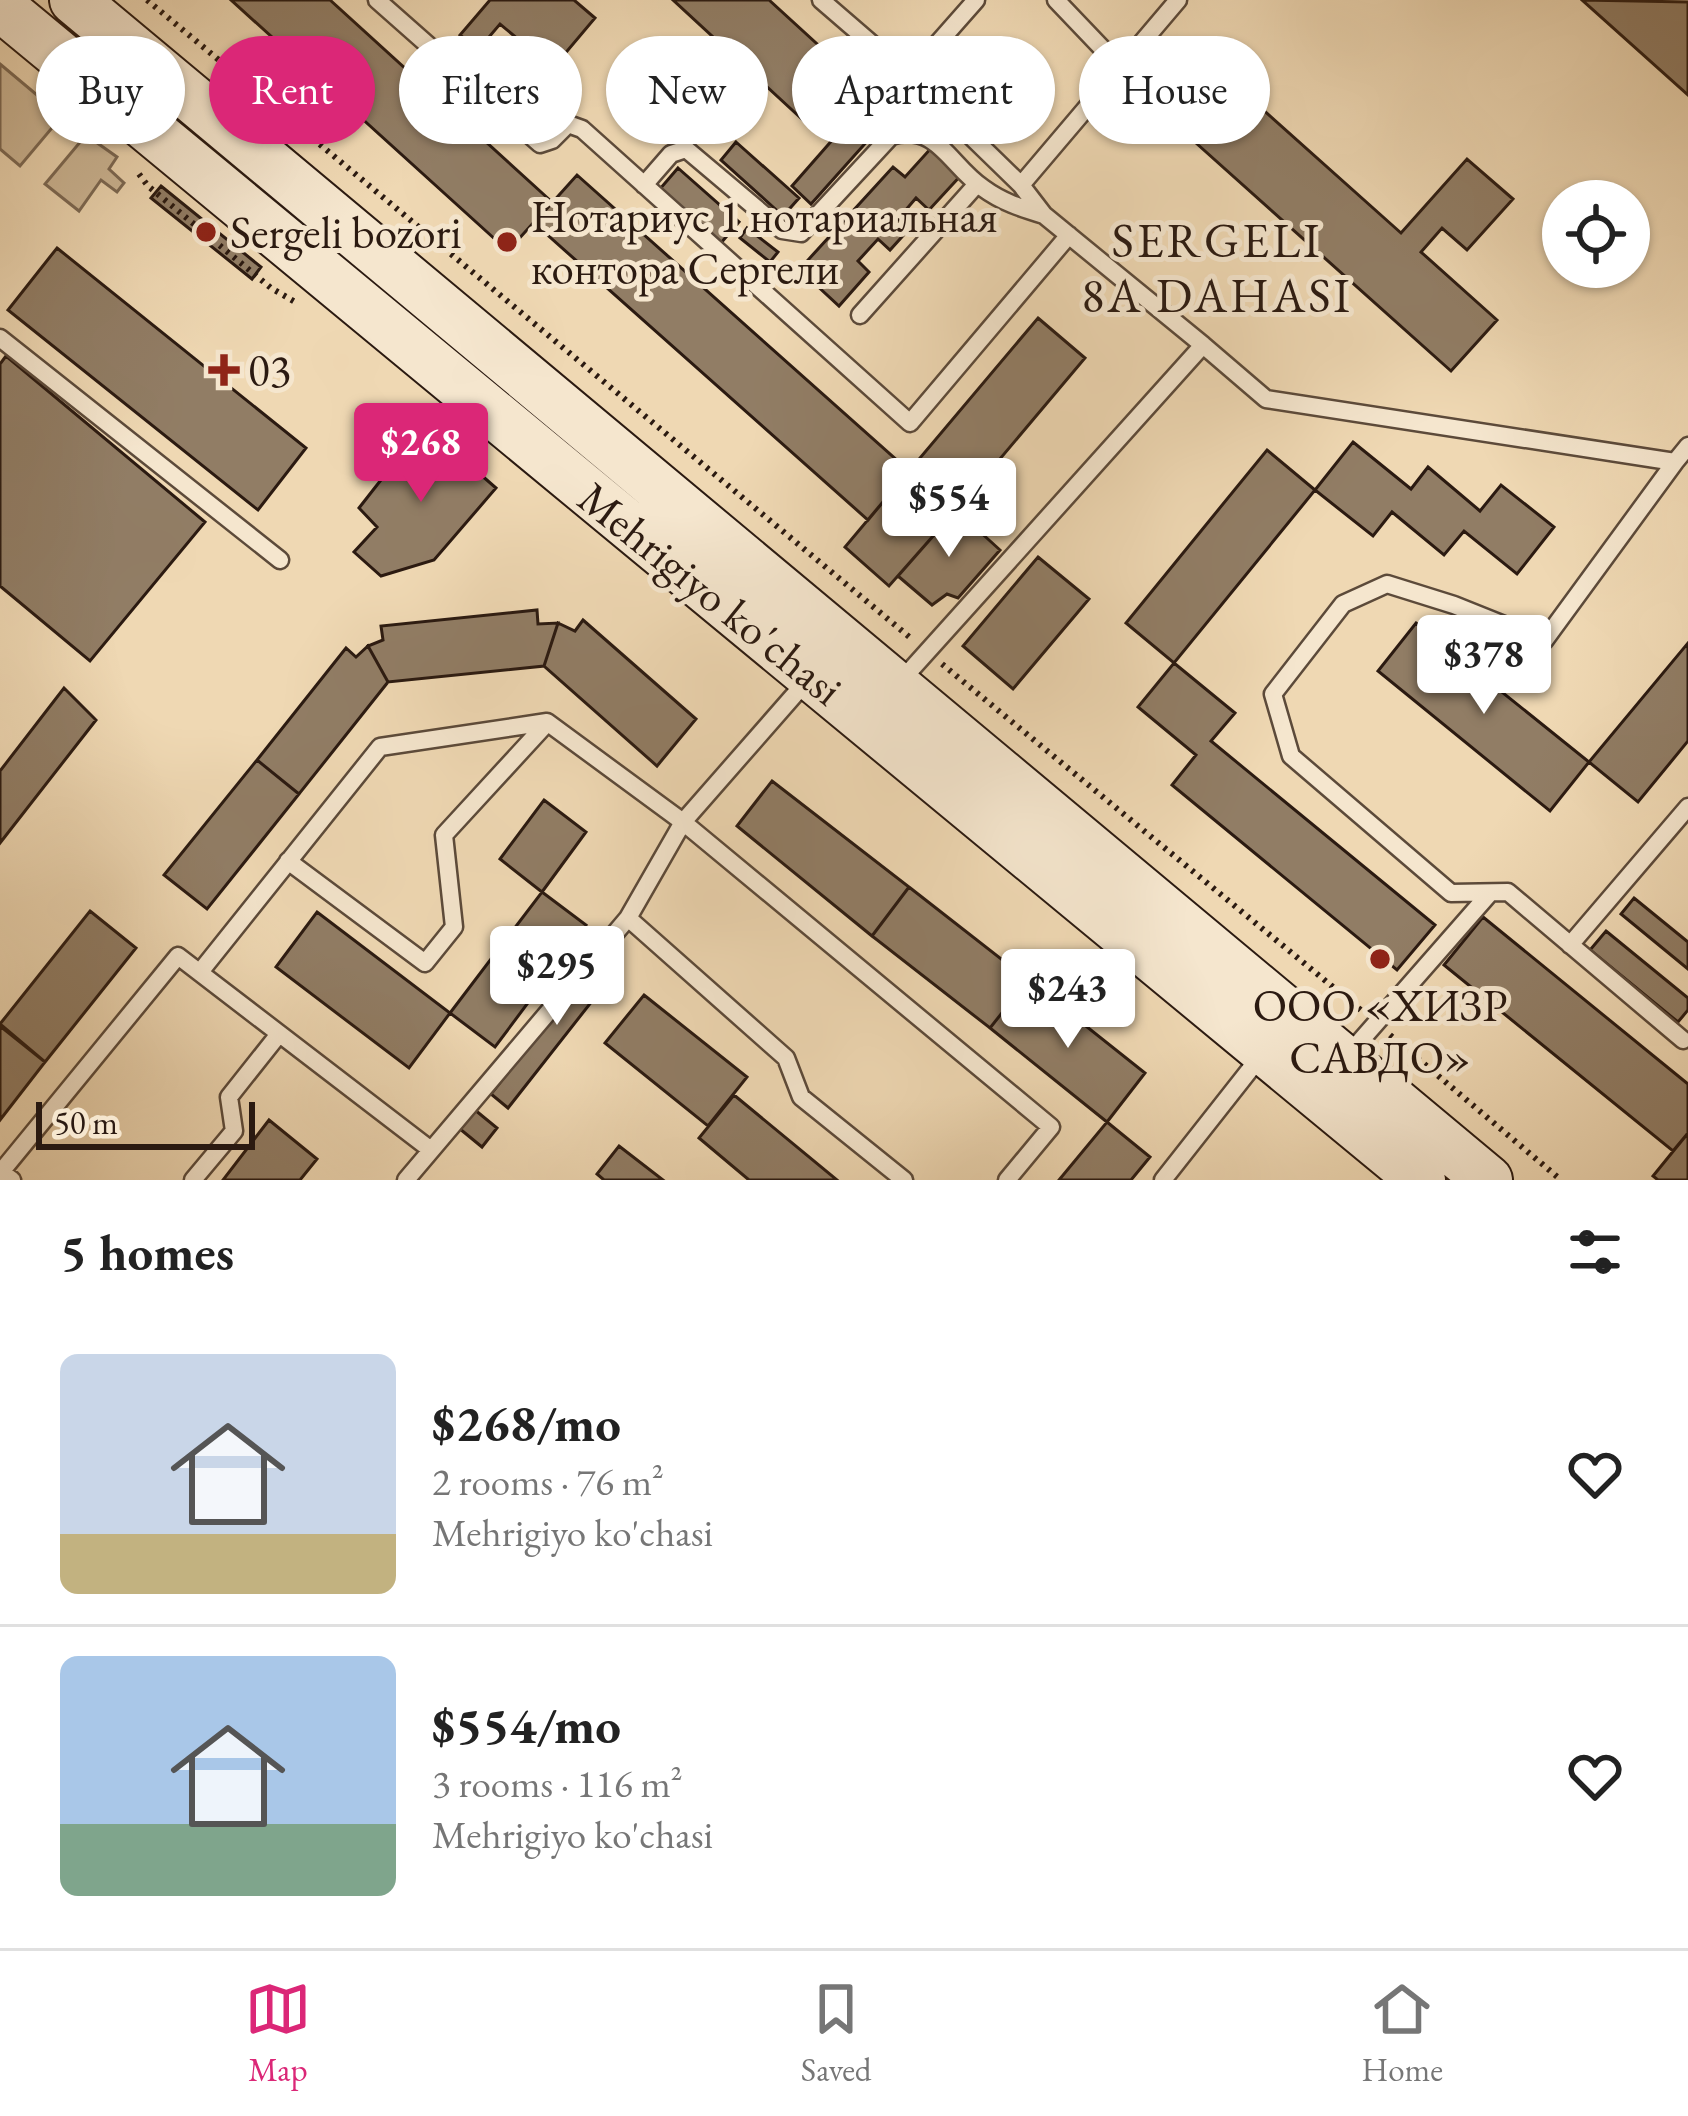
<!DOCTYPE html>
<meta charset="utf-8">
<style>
:root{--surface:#fff;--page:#f6f6f6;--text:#222;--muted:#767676;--line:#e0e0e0;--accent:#db2777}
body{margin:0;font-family:"EB Garamond",serif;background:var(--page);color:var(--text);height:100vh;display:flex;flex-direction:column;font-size:45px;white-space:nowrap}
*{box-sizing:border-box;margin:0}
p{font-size:39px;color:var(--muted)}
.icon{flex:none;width:66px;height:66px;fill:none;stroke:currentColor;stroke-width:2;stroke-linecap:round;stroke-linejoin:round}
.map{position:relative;height:1180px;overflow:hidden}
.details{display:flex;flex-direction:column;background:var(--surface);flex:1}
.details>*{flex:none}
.hud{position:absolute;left:36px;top:36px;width:1617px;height:108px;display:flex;gap:24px}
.buttons{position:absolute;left:1542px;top:180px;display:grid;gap:24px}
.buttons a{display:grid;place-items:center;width:108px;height:108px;border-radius:50%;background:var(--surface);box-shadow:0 3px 9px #0004;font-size:60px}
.scale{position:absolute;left:36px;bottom:30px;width:219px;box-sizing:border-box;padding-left:12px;border:6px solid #2b1a11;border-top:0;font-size:33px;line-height:42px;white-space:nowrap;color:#2b1a11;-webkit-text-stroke:9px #f5e6ce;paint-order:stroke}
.price{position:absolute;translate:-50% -102px;padding:0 27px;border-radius:12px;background:#fff;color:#222;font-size:39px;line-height:78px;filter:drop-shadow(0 3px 6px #0008)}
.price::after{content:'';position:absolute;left:50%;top:72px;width:36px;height:27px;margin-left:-18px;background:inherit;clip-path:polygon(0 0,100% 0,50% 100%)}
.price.active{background:var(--accent);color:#fff}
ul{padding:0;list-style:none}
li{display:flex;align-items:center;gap:36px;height:300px;padding:0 60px}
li+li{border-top:3px solid var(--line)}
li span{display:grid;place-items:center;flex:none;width:336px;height:240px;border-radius:18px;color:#555}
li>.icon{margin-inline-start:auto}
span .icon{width:144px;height:144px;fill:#fffc;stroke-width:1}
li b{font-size:51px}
h2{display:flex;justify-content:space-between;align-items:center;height:144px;padding:0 60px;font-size:51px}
.tag{padding:0 42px;border-radius:54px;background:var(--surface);box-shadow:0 3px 9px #0004;font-size:42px;line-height:108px}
.tag.active{background:var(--accent);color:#fff}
.dock{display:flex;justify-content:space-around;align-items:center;height:168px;border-top:3px solid var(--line);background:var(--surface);font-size:33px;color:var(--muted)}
.dock a{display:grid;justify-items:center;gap:6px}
.dock .active{color:var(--accent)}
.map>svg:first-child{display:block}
.green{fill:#ceb897;stroke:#7c6954;stroke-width:3}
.building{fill:#917d65;stroke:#2b1a11;stroke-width:3}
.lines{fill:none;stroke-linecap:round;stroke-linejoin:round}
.lane-casing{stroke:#5c4a3a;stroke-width:21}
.secondary-casing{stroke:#2b1a11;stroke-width:52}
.path{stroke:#2b1a11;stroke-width:6;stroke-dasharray:3 6;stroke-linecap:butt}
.lane{stroke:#f5e6ce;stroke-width:16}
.secondary{stroke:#f5e6ce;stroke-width:48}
.poi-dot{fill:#8f2418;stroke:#f5e6ce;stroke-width:4.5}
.labels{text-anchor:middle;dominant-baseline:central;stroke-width:10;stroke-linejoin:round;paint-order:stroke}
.poi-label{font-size:45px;fill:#2b1a11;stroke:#f5e6ce;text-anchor:start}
.street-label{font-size:45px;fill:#2b1a11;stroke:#f5e6ce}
.neighbourhood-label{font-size:48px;letter-spacing:3px;fill:#2b1a11;stroke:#f5e6ce}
</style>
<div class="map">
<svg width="1688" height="1180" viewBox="0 0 1688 1180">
<rect width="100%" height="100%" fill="#efd8b3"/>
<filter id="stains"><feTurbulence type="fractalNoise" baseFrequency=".00167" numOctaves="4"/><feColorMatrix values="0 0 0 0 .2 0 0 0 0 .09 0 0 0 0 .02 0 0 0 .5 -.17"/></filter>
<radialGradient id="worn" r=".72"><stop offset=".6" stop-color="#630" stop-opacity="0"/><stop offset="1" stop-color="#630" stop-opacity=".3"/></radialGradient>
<path class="green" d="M0 64 62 116 20 166 0 149Z
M86 135 117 157 109 169 124 183 117 192 101 180 79 211 45 184Z"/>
<path class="building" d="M231 0H330L552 202 508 251Z
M490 0H574L595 18 531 94 515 81 537 55 500 24 478 50 460 35Z
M673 0H769L862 85 817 133Z
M1582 0 1688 2V95Z
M1223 74 1401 233 1467 159 1513 199 1467 250 1442 228 1421 252 1497 320 1451 371 1177 126Z
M884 81 905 99 811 204 792 186Z
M1020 92 1040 112 1028 123 1009 103Z
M736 142 799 198 783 216 721 160Z
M933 146 963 173 929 210 916 198 898 219 909 229 890 250 878 239 858 261 869 272 839 306 813 282 822 272 808 260 893 167 905 177Z
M678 168 739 222 720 244 659 190Z
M577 175 909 471 868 520 534 223Z
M161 186 261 267 252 279 151 198Z
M747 228 778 252 770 262 740 238Z
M57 248 306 448 258 510 8 310Z
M1038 318 1085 358 956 511 909 471Z
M6 356 205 522 90 661 0 586V364Z
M424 425 496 488 434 560 381 576 354 552 377 527 359 508Z
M1353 442 1411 489 1428 467 1480 511 1501 485 1554 527 1517 574 1464 531 1444 555 1392 512 1373 536 1315 490Z
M1267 450 1315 490 1174 663 1126 623Z
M909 471 956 510 889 586 845 547Z
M956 510 1000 550 958 598 947 594 932 605 898 576Z
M1038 557 1089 599 1013 689 963 646Z
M537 610 538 624 558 623 544 666 388 682 368 646 383 640 381 626Z
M583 620 696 719 657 766 544 666 558 623 575 631Z
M1416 623 1589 762 1550 811 1378 671Z
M1688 643V741L1638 802 1589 762Z
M368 646 388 682 299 794 257 760 346 648 356 657Z
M1174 663 1235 713 1211 741 1435 925 1397 970 1172 785 1196 755 1138 707Z
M64 688 96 720 0 843V771Z
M257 760 299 794 207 909 164 875Z
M772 781 909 887 872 936 737 826Z
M544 800 586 832 542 892 500 859Z
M909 887 1028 980 990 1028 872 936Z
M542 892 586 925 495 1047 450 1013Z
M1634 898 1688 942V969L1621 914Z
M90 911 136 948 45 1062 0 1024Z
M317 912 450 1013 409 1068 276 967Z
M1483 917 1688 1084V1133L1673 1151 1444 965Z
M1606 931 1688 998V1010L1678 1022 1590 950Z
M605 949 622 963 508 1108 491 1094Z
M1028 980 1145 1073 1107 1122 990 1028Z
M644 995 747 1077 708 1126 605 1043Z
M0 1026 45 1062 0 1120Z
M734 1095 837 1180H749L699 1138Z
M475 1110 497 1128 482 1147 460 1129Z
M269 1120 317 1159 300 1180H223Z
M1107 1122 1150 1157 1131 1180H1059Z
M1688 1133V1180H1658L1653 1176Z
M619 1146 663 1180H604L597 1174Z"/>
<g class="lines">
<g class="lane-casing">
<path id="lane" d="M377 0 540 144 552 140 568 124 582 129 910 423 1069 235
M821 0 909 76 1021 185
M1056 0 1119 66
M1178 0 1021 185 1044 215 1203 345
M909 76 976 0
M644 185 671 154 686 149 782 230 801 233 891 136C937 122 949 165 983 188 1002 202 1021 208 1044 215
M860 315 977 184
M0 338 280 560
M1675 462 1544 641 1454 605 1387 584 1343 604 1273 694 1291 756 1451 893 1508 892 1683 1040
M899 683 1203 345 1266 399 1675 462 1688 446
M288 861 425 963 454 927 444 835 547 723
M628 918 786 1058 801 1097 904 1180
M1570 945 1688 807
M200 972 380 747 547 722 683 822 1051 1127 1007 1180
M1348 1055 1490 893
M12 1180 1 1172 178 956 431 1150
M193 1180 234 1131 229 1097 279 1034
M406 1180 628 918 683 822 810 677
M1163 1180 1263 1053"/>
</g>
<g class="secondary-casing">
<path id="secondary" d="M74 0 1488 1180
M0 6 1421 1180"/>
</g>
<path class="path" d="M147 0 913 640
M139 174 148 186 271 288 295 302
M942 664 1362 1011
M1390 1035 1561 1180"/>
<use href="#lane" class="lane"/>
<use href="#secondary" class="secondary"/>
</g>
<g class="poi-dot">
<circle cx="206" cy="232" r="12"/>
<circle cx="507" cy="242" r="12"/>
<path d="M218 352h12v12h12v12h-12v12h-12v-12h-12v-12h12z"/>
<circle cx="1380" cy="959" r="12"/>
</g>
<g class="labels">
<g class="poi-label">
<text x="531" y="216">Нотариус 1 нотариальная<tspan x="531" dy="52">контора Сергели</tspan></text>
<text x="230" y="232">Sergeli bozori</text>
<text x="248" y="370">03</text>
<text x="1380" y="1005" text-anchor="middle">ООО «ХИЗР<tspan x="1380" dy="52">САВДО»</tspan></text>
</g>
<g class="street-label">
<text transform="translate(711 593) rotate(39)">Mehrigiyo ko'chasi</text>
</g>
<g class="neighbourhood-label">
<text x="1217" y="240">SERGELI<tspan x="1217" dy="55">8A DAHASI</tspan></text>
</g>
</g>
<rect width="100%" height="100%" filter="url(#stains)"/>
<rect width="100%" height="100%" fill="url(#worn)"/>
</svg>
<div class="buttons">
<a><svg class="icon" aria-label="locate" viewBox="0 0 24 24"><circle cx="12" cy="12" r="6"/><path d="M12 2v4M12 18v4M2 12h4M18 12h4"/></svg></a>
</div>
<div class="scale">50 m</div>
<b class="price active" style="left:421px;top:505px">$268</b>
<b class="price" style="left:949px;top:560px">$554</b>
<b class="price" style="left:1484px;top:717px">$378</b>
<b class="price" style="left:557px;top:1028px">$295</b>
<b class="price" style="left:1068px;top:1051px">$243</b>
<div class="hud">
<a class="tag">Buy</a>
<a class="tag active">Rent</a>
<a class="tag">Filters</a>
<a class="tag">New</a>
<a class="tag">Apartment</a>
<a class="tag">House</a>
</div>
</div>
<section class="details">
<h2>5 homes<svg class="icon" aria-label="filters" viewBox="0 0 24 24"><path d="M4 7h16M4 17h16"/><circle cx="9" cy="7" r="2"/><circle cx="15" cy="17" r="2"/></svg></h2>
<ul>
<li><span style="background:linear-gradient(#c9d6e8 75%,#c2b280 0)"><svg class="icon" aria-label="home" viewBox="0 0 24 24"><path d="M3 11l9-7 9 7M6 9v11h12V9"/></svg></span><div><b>$268/mo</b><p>2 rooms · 76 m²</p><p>Mehrigiyo ko'chasi</p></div><svg class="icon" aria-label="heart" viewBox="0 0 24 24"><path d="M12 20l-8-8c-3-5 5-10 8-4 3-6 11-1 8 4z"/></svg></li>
<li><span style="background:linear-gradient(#a9c7e8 70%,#7fa58c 0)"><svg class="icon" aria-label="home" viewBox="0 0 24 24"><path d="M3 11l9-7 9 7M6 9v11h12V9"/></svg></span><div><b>$554/mo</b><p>3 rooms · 116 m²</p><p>Mehrigiyo ko'chasi</p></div><svg class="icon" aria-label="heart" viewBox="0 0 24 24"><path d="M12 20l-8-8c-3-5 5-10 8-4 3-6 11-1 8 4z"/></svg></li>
</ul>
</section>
<nav class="dock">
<a class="active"><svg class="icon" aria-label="map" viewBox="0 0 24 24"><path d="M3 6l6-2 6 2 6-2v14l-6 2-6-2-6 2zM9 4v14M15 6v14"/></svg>Map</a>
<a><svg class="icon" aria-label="saved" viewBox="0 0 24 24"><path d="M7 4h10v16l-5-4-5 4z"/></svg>Saved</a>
<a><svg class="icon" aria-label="home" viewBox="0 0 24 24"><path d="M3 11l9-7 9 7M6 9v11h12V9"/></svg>Home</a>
</nav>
